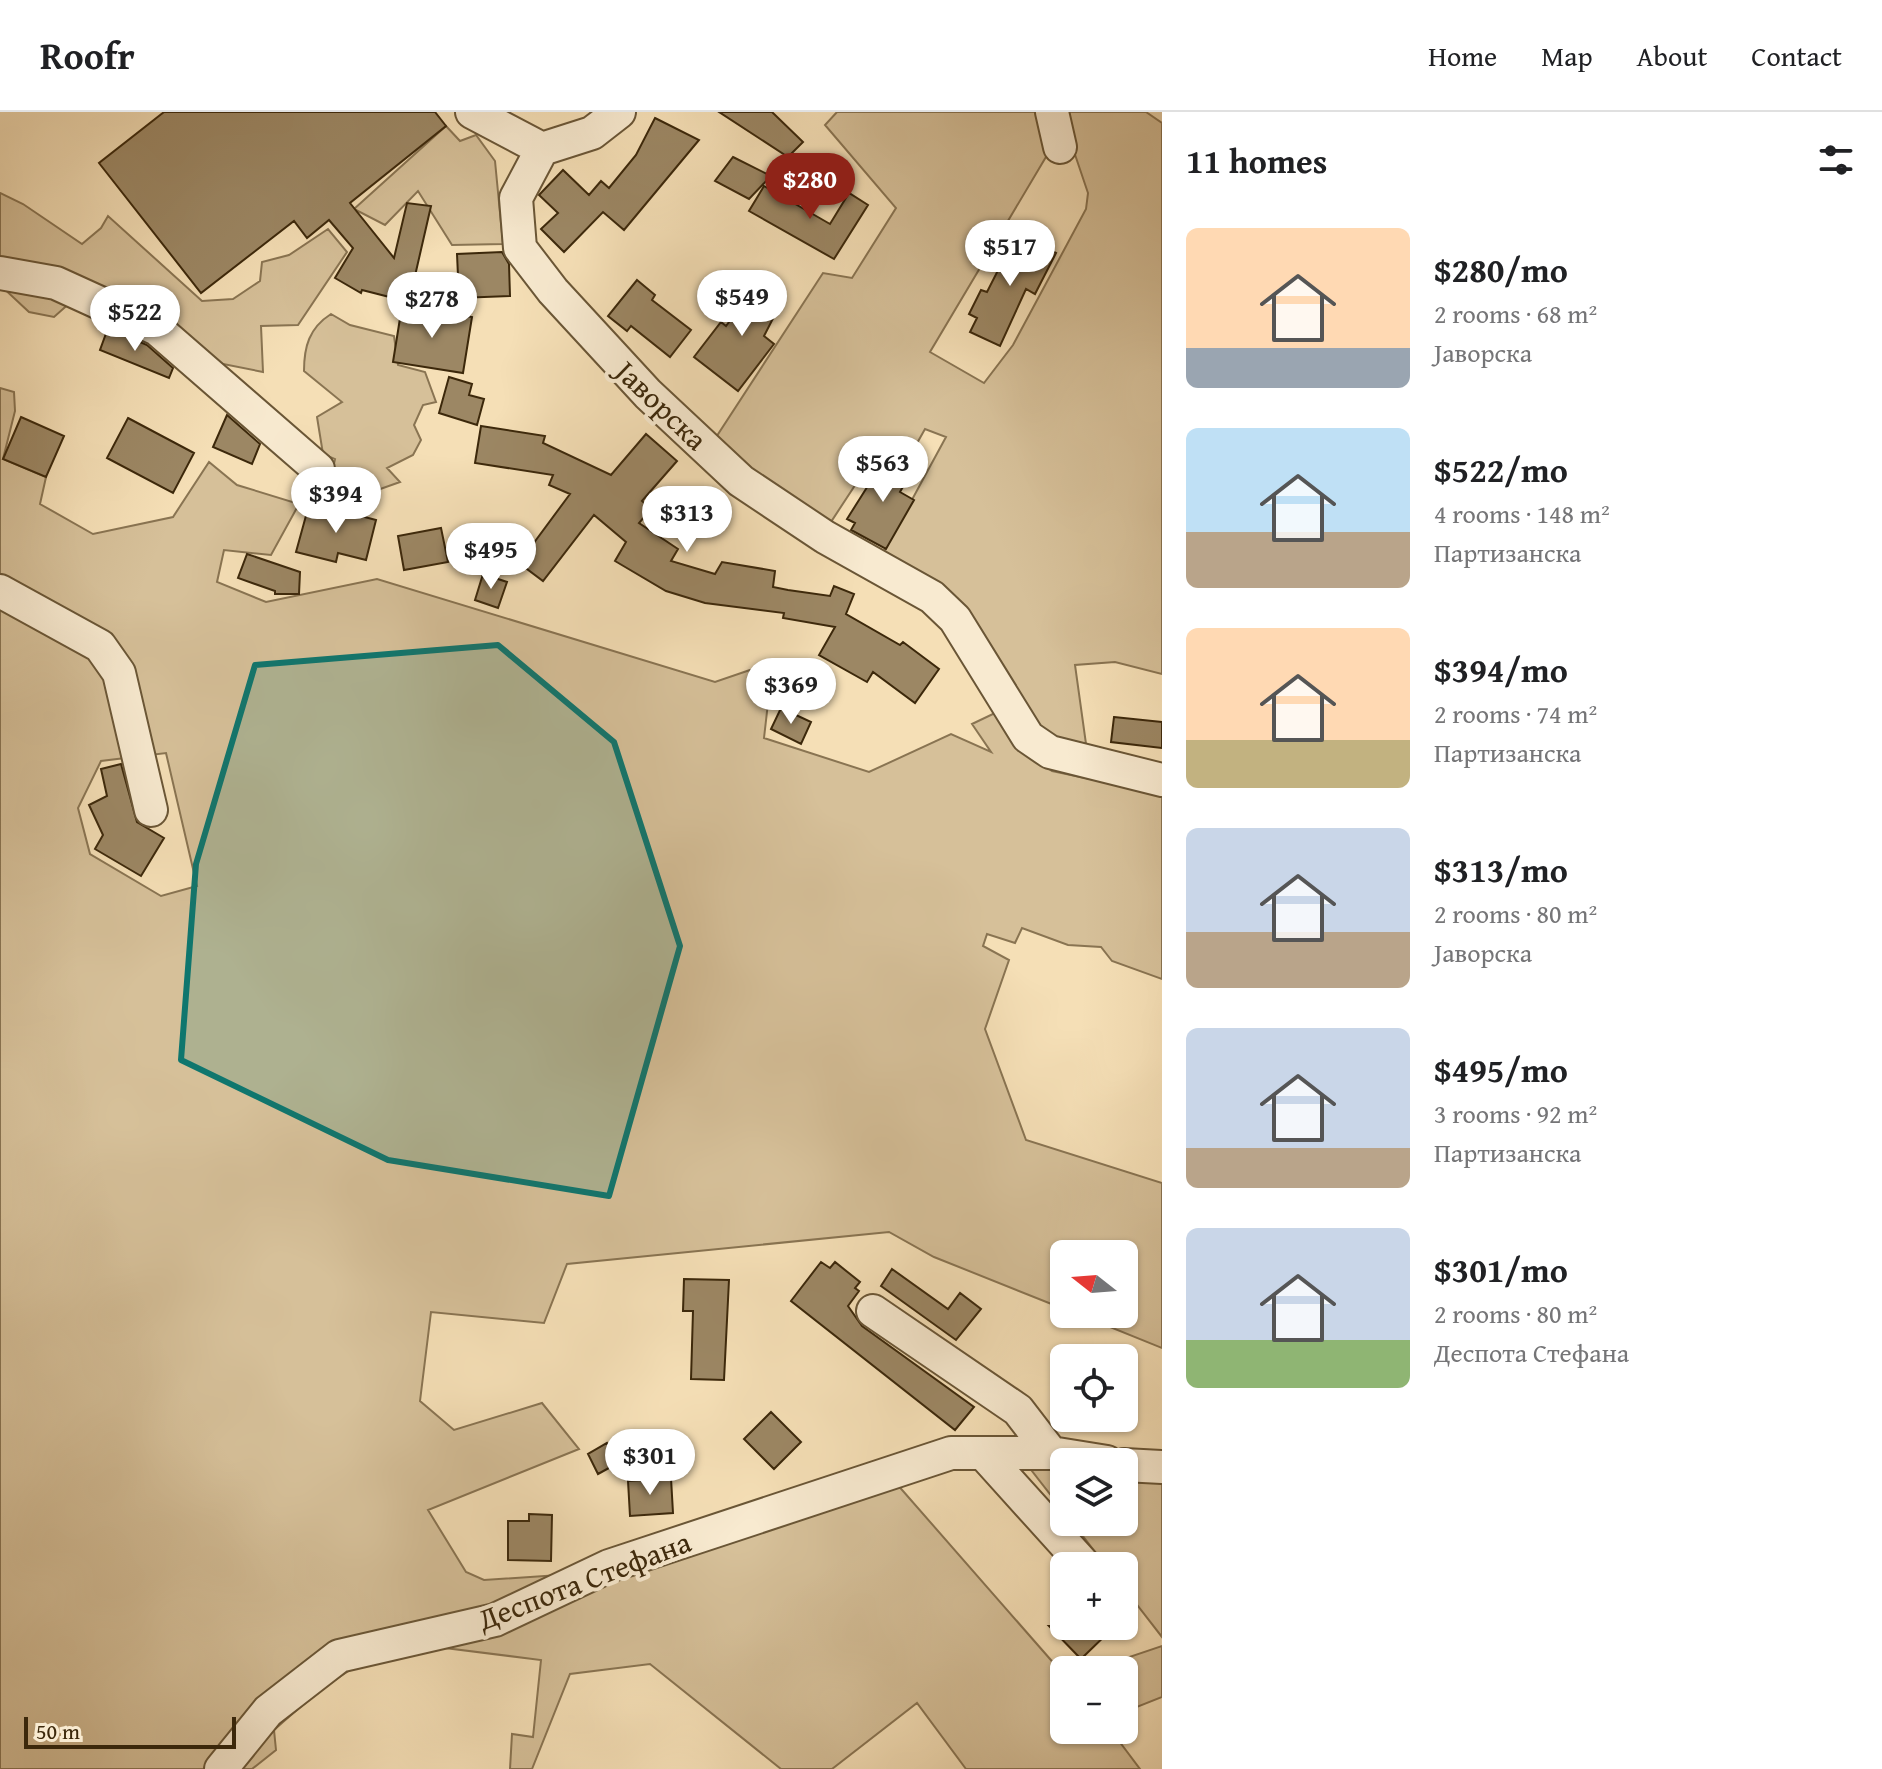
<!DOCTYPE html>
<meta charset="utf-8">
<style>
:root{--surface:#fff;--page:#f6f6f6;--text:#202124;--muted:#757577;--line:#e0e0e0;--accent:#8f2418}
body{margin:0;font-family:"Gentium Book Plus",serif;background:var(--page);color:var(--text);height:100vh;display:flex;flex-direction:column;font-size:30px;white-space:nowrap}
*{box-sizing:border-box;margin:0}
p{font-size:26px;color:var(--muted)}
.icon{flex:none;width:44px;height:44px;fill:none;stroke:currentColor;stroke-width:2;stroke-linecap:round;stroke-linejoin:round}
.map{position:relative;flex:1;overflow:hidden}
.side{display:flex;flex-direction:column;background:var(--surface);width:720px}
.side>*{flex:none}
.needle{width:52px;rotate:287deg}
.buttons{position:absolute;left:1050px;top:1128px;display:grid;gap:16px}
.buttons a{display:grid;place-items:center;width:88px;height:88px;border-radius:12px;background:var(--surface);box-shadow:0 2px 6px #0004;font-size:40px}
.scale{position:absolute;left:24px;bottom:20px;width:212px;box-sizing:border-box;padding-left:8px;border:4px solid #3c280b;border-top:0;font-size:22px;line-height:28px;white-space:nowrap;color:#3c280b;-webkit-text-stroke:6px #f8ead0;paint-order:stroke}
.price{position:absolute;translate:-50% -68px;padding:0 18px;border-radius:28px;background:#fff;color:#222;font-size:26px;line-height:52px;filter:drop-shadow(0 2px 4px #0008)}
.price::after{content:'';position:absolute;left:50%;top:48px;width:24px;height:18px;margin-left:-12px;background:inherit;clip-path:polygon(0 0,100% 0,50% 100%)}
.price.selected{background:var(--accent);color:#fff}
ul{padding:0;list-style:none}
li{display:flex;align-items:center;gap:24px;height:200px;padding:0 24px}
li span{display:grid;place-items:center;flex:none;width:224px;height:160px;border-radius:12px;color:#555}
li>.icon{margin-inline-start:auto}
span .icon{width:96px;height:96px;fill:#fffc;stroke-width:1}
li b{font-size:34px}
h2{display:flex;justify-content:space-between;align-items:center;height:96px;padding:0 24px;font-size:34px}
header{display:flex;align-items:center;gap:48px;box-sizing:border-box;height:112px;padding:0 40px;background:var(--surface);border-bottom:2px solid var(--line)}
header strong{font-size:38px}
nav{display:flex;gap:44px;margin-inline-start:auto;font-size:28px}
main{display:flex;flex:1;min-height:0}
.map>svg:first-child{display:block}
.green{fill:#d6c099;stroke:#897452;stroke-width:2;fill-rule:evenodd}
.building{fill:#9c8764;stroke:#3c280b;stroke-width:2}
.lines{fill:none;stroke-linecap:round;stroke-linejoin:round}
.minor-casing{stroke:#6a5636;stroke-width:36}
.minor{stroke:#f8ead0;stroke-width:32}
.marked{fill:#0f766e;fill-opacity:0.2;stroke:#0f766e;stroke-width:6;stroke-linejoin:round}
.labels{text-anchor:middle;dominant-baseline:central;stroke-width:8;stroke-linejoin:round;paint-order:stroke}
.street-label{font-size:30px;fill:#3c280b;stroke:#f8ead0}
</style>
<header>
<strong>Roofr</strong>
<nav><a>Home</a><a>Map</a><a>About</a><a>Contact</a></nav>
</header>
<main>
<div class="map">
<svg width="1162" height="1657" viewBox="0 0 1162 1657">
<rect width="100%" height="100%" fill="#f5dfb6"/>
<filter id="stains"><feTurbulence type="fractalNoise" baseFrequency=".0025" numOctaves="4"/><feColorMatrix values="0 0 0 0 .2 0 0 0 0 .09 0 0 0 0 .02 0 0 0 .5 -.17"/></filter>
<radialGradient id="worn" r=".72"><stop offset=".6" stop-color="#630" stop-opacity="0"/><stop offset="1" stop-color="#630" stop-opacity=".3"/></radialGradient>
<path class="green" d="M837 0H1146L1162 11V562L1115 550 1075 553 1087 639 1049 625 882 443 946 325 925 317 916 333 902 334 886 326 827 416 711 333 823 161 852 166 896 96 825 13ZM1065 13 1088 81 1086 97 1013 233 984 271 930 240Z
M446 14 460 29 476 23 495 49 503 132 452 133 418 79 385 113 354 97Z
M0 81 23 92 82 132 101 116 108 104 202 189 233 187 260 169 262 150 289 143 328 117 347 140 298 213 261 214 263 260 198 247 72 189 54 205 29 200 0 173Z
M331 202 350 213 394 224 398 253 425 260 436 290 423 293 414 313 421 328 413 343 387 356 400 370 355 386 328 379 335 347 323 342 317 305 342 290 304 259C304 235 309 216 331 202Z
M0 276 14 280 15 299 3 347 46 365 40 392 93 422 173 405 209 350 237 373 299 392 271 443 224 438 217 470 266 490 377 467 715 570 750 558 769 582 764 626 869 660 951 622 991 640 972 612 997 600 1022 636 1052 659 1162 682V867L1112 849 1101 835 1068 833 1022 816 1015 831 987 822 983 834 1009 848 985 917 1026 1028 1162 1071V1236L1078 1202H1124V1142H1064V1197L934 1145 889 1120 567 1152 544 1211 431 1200 420 1289 454 1318 542 1291 579 1337 428 1398 466 1460 484 1468 574 1462 616 1469 710 1428 896 1371 1064 1563V1618H1115L1113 1621 1140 1657H966L917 1591 832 1657H781L650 1552 570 1562 532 1657H510L512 1622 533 1625 541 1548 413 1532C360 1542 313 1583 274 1618L276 1638 252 1657H0ZM166 641 197 774 161 784 90 742 78 696 101 649Z
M1025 1350 1064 1351V1400Z
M1124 1353 1162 1355V1525L1124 1476V1454H1106L1072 1410H1124Z
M1162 1534V1585L1134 1596 1124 1607V1558H1091Z"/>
<path class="building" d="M164 0H435L446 14 350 91 394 146 407 91 431 94 409 190 362 178 361 181 335 166 353 136 329 108 307 126 294 109 201 181 99 51Z
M719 0H772L803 30 788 45Z
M655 6 699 28 624 118 603 100 564 140 541 117 558 101 539 83 563 58 589 83 601 69 609 76 636 43Z
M733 45 771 64 749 87 715 69Z
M764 74 830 112 849 81 868 93 834 147 749 99Z
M1017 121 1056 141 1035 182 1026 177 1000 234 970 220 977 206 969 202 981 178 987 180Z
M502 140 509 152 510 184 459 186 457 142Z
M637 168 655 183 652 188 691 218 670 245 631 214 627 219 608 204Z
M756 169 785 183 764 224 774 232 738 279 694 245 721 210 726 214 735 202 738 205Z
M402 194 472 205 463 261 393 250Z
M108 216 147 233 173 256 169 266 100 238Z
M449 265 472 272 469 283 484 287 477 313 439 301Z
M227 303 260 332 252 352 213 335Z
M21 305 64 324 46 365 3 347Z
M128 306 194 341 173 381 107 346Z
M481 314 545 324 543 331 611 363 646 322 677 349 642 389 651 397 639 411 678 437 671 449 715 462 722 450 775 459 773 475 788 478 830 484 834 474 854 482 846 502 900 533 903 530 939 557 915 591 873 560 867 570 819 543 835 515 783 506 784 501 705 491 666 479 615 449 626 430 594 403 543 469 519 451 570 382 549 373 553 363 475 351Z
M888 342 913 357 900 380 914 388 886 437 851 418 855 411 847 407Z
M319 393 376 408 366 448 338 441 336 450 296 440 307 400 317 403Z
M441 416 448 450 404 458 398 424Z
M247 442 300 460 299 482H275V479L238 466Z
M483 462 507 470 498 496 475 488Z
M781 596 811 610 801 632 771 617Z
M1114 605 1162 610V636L1111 630Z
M121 652 137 710 164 726 141 764 95 737 103 723 89 693 107 684 101 657Z
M821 1150 830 1156 835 1150 860 1170 855 1176 859 1179 848 1194 862 1214 974 1295 955 1318 791 1189Z
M892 1157 948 1197 960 1181 981 1197 956 1228 881 1174Z
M684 1167 729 1168 724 1268 691 1267 693 1199H683Z
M771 1300 801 1330 774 1357 744 1327Z
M607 1331 618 1351 598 1362 588 1342Z
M671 1366 673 1401 630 1404 628 1369Z
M529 1402 552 1403 551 1449 508 1448V1409H529Z
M1049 1514H1115L1081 1547Z"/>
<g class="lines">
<g class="minor-casing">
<path id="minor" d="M472 0 542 37
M619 0 592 21 542 37 516 86 520 136 553 179 648 282 741 369 825 425 932 485 955 507 1028 625 1050 640 1162 668
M1052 0 1060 35
M0 161 56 171 157 217 318 357
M0 479 100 534 119 561 151 698
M873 1199 1018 1298 1051 1341
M983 1341 1085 1454
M1124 1353 1162 1355
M221 1657 268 1599 339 1544 495 1508 609 1454 951 1341H1051L1107 1350"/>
</g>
<use href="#minor" class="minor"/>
</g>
<path class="marked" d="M498 533 614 630 680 834 609 1084 388 1048 181 948 196 752 255 553Z"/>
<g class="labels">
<g class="street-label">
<text transform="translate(662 293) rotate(44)">Јаворска</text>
<text transform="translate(584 1468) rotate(-21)">Деспота Стефана</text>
</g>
</g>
<rect width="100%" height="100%" filter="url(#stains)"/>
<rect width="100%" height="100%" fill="url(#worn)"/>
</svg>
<div class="buttons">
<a><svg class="needle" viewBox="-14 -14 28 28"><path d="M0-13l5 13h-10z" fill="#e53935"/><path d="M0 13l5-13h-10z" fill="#757577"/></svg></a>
<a><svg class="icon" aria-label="locate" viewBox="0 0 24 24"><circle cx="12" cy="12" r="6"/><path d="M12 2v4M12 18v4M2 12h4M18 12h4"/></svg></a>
<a><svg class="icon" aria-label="layers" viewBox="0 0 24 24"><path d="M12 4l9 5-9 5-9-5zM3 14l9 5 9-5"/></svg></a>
<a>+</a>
<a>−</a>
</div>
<div class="scale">50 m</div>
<b class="price selected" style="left:810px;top:109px">$280</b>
<b class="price" style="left:1010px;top:176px">$517</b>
<b class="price" style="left:742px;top:226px">$549</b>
<b class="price" style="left:432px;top:228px">$278</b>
<b class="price" style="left:135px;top:241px">$522</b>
<b class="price" style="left:883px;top:392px">$563</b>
<b class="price" style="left:336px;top:423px">$394</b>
<b class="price" style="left:687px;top:442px">$313</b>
<b class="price" style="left:491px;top:479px">$495</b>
<b class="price" style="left:791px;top:614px">$369</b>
<b class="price" style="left:650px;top:1385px">$301</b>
</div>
<section class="side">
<h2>11 homes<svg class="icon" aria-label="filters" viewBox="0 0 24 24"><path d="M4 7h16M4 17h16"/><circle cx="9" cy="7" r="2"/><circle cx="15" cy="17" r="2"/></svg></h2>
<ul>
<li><span style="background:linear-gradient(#ffd9b3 75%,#9aa5b1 0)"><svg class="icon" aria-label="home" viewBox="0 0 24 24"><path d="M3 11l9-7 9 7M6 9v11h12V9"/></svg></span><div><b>$280/mo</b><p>2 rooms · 68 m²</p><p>Јаворска</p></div></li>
<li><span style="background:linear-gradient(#bfe0f5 65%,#b9a48a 0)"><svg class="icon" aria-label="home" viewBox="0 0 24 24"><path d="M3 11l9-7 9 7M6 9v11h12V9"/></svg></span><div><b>$522/mo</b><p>4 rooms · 148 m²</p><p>Партизанска</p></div></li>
<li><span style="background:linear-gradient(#ffd9b3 70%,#c2b280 0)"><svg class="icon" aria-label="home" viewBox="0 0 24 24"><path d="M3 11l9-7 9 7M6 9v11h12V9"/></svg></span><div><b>$394/mo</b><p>2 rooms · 74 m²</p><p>Партизанска</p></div></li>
<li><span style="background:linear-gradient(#c9d6e8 65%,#b9a48a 0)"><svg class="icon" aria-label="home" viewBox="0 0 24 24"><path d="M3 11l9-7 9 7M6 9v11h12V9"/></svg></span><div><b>$313/mo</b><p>2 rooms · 80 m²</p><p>Јаворска</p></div></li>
<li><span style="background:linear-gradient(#c9d6e8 75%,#b9a48a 0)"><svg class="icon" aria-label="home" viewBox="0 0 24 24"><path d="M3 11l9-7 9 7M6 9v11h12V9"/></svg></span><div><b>$495/mo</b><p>3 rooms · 92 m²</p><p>Партизанска</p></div></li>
<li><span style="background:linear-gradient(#c9d6e8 70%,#8fb573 0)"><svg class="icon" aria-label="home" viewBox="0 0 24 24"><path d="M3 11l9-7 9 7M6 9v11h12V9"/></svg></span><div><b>$301/mo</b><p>2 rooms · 80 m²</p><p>Деспота Стефана</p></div></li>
</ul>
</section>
</main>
